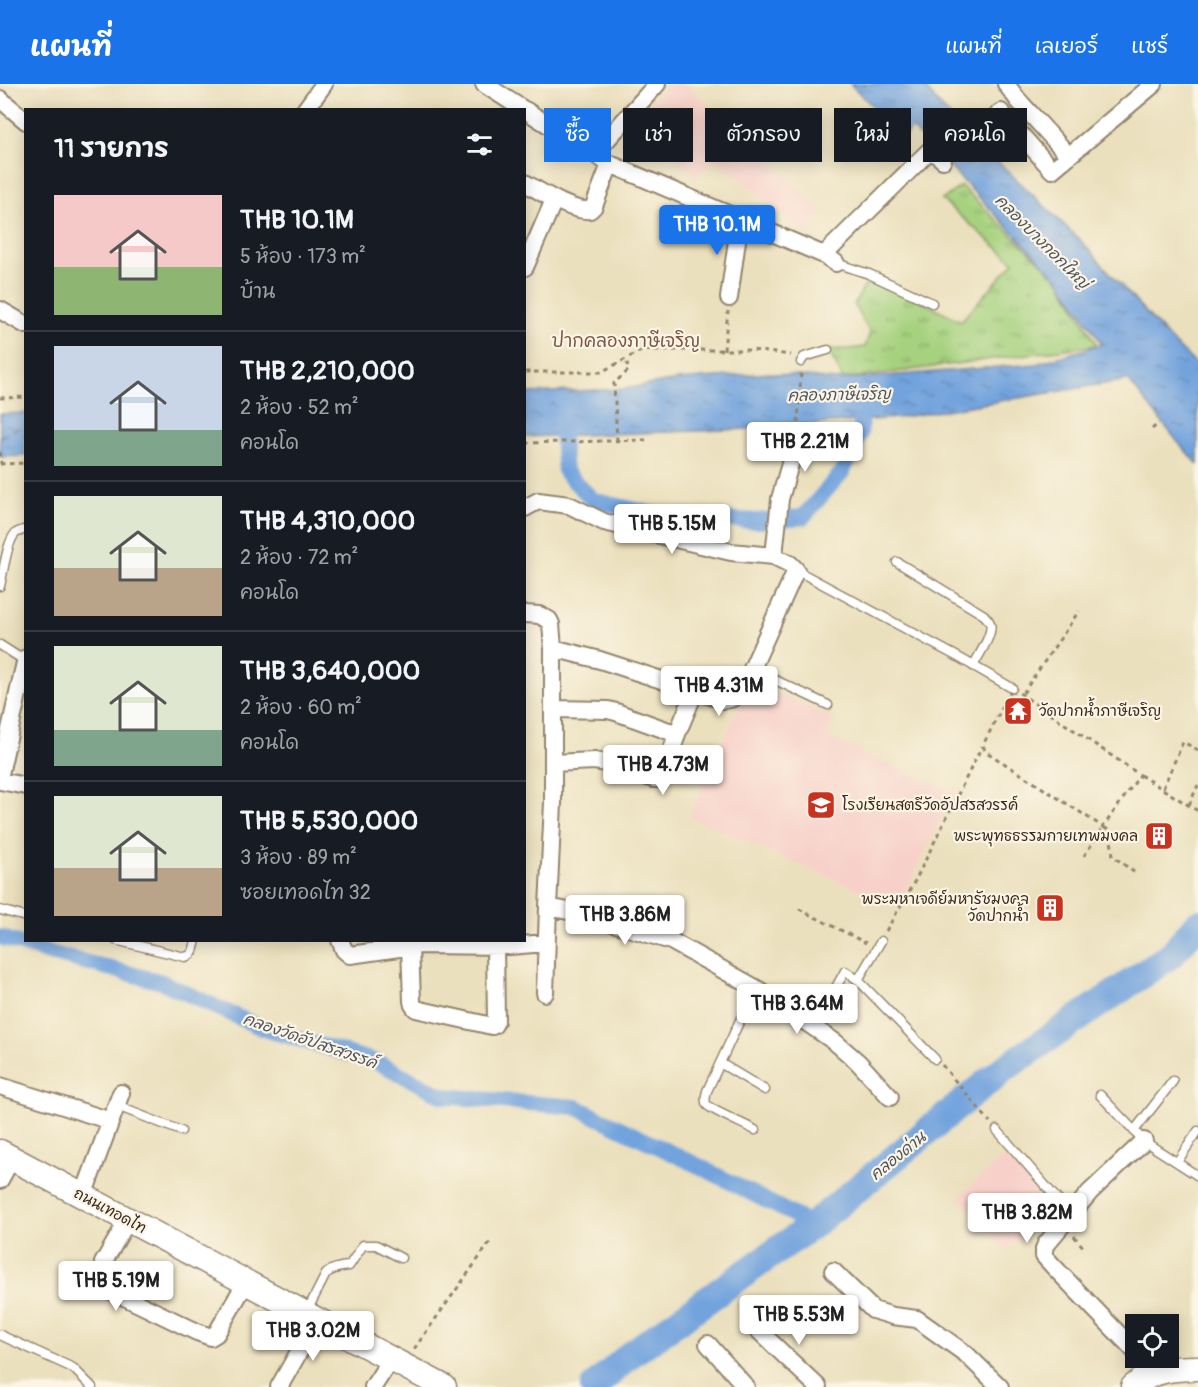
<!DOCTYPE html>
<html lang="th">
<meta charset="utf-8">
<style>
:root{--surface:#171b24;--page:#242831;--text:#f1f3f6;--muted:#9ea1a6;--line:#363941;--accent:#1a73e8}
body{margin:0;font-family:Pangolin,"Playpen Sans Thai",sans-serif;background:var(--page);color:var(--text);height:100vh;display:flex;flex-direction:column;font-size:22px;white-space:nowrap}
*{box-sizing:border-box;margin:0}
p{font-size:20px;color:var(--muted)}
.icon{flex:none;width:33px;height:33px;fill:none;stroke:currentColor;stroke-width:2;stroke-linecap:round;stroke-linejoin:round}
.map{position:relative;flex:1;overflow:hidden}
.panel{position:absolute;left:24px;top:24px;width:502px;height:834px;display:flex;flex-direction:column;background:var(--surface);border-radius:0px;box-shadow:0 3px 15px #0003}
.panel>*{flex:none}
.banner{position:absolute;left:544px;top:24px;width:562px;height:54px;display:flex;gap:12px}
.fabs{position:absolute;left:1125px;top:1230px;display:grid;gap:12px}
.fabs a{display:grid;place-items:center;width:54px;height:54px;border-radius:0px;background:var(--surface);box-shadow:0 3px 15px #0003;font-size:30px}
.price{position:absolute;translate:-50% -51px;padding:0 14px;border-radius:6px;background:#fff;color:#222;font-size:20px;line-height:39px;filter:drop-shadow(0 2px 3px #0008)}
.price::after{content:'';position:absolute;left:50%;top:36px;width:18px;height:14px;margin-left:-9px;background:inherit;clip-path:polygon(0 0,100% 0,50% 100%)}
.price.current{background:var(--accent);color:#fff}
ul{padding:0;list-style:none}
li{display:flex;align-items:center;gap:18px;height:150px;padding:0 30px}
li+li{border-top:2px solid var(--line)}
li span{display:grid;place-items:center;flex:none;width:168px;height:120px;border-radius:0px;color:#555}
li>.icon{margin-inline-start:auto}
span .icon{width:72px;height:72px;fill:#fffc;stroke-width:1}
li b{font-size:26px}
h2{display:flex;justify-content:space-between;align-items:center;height:72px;padding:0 30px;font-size:26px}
.chip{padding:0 21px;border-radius:0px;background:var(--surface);box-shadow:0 3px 15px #0003;font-size:21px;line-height:54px}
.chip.current{background:var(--accent);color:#fff}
header{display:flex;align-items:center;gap:36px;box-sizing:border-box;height:84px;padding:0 30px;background:var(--accent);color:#fff}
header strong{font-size:28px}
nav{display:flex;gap:33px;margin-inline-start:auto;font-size:21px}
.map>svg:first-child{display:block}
.built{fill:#f7d1c9}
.grass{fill:url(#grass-tufts);stroke:#707e4e;stroke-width:1.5}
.water{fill:url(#water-ripples);stroke:#56667e;stroke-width:1.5}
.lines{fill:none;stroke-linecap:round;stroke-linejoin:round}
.canal{stroke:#72a3dd;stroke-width:16}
.river{stroke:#72a3dd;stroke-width:28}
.ferry{stroke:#4e5461;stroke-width:1.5;stroke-dasharray:8 6;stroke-linecap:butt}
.lane-casing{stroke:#93856e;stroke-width:11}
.street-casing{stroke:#93856e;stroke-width:20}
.secondary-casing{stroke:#93856e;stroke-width:27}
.path{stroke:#93856e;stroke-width:3;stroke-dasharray:4.5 4.5;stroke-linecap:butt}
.lane{stroke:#fff;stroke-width:8}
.street{stroke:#fff;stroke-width:16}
.secondary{stroke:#fff;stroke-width:24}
.labels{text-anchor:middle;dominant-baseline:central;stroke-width:4.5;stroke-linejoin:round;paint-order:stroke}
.poi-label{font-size:15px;fill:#3b2a1e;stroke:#fcf5e5;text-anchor:start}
.street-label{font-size:15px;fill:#3b2a1e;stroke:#fcf5e5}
.water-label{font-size:16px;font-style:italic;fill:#4e5461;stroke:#fcf5e5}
.quarter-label{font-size:18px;fill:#7d5646;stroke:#fcf5e5}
</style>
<header>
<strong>แผนที่</strong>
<nav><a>แผนที่</a><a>เลเยอร์</a><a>แชร์</a></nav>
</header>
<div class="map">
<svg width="1198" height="1303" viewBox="0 0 1198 1303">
<defs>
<pattern id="grass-tufts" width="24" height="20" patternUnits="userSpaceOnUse" patternTransform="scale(1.5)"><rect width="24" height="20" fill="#a6d17e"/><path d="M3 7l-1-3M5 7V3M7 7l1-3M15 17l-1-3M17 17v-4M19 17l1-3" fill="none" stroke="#88aa67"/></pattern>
<pattern id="water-ripples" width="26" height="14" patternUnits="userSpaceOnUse" patternTransform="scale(1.5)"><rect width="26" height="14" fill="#72a3dd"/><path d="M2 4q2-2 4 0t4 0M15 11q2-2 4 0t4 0" fill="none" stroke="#5f85b3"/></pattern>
</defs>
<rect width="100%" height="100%" fill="#fcf5e5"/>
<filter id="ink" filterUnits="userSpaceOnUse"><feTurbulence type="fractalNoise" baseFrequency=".0167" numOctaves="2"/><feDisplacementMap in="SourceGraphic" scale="12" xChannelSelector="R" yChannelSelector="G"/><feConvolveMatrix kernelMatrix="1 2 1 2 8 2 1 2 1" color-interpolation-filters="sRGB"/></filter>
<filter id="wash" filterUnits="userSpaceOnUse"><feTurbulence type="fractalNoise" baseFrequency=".008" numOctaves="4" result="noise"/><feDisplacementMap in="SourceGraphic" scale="24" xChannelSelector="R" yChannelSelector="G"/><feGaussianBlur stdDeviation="1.35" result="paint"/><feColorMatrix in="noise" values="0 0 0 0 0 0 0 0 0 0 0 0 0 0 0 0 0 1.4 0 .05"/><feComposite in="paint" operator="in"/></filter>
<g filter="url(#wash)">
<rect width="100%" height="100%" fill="#ebe0bd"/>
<path class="built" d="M670 0H686L824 129 805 150 717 75 696 93 635 31Z
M749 599 835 634 827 653 954 709 898 823 689 733Z
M1009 1068 1056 1123 1027 1149 1006 1166 958 1113Z"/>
<path class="grass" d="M961 102 1060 197 1097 261 843 295 828 266 849 265 865 263 870 249 854 220 871 192 961 237 1014 178 942 116Z"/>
<path class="water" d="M850 0H922L943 25 1081 157 1170 255 1198 282V380L1182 363 1128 296 897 334 751 345 525 353V309L624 305 677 296 769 289 836 296 1036 280 1102 260 1060 197 912 44 904 53Z
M25 329V372L0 373V330Z"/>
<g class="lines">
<path class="canal" d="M560 329 565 388 593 416 666 433 757 437 803 433 843 387 860 350 864 314
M0 853 46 868 162 898 264 945 377 978 443 1012 576 1023 703 1084 813 1141"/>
<path class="river" d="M594 1303 631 1270 813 1141 1002 986 1171 871 1198 839"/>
<path class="ferry" d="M0 353 26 340"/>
</g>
</g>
<g filter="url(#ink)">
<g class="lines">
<g class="lane-casing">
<path id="lane" d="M836 179 869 190 932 219
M801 278 804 273 828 266
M897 478 984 531C986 533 989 537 990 539 994 550 978 572 973 582
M796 486 958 573 1012 604
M0 502C3 490 7 456 16 449 17 448 24 446 26 445
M0 561 25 577
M752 585 828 621
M0 826 26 833
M115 856 185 873C194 871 194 864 196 856
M858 896 881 857
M755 904 707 1007C706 1011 704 1017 707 1021 711 1026 746 1041 755 1046
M814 943 845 887 858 896 935 975
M720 979 765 1006
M1100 1011 1144 1057 1198 1092
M117 1022 181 1047
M997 1046 1071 1131
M1134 1047 1173 997
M1177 1078 1198 1047
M307 1227 326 1190C332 1184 341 1183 349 1182L363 1161H376L401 1174
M0 1251 73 1284 92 1303"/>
</g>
<g class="street-casing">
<path id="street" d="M484 0 524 26
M1006 0 1018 16 1069 72
M0 15 26 37
M305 26 324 0
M525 26 610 80 824 171 836 179
M981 45 1001 28 1052 86 1154 0
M594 70 657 0
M525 99C541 108 572 128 590 126L594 122 610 80
M824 171 929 67 932 66 943 76
M525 183 554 116
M729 214 740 135
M0 226 26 241
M525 424 538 417 569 421 604 438 731 468 774 472 780 415 798 352
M525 530 539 531 549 536 551 540 553 564V719L548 823 545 909
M553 564 600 576 723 616C739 615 739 609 747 596L796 486 790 480 774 472
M553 625 608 626 616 628 677 650
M553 679 594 677 607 679 654 695H659L665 688 677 650 695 607
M0 690 26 574
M0 697 26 702
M548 823 583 830 671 857 725 887 759 906 835 958 858 978 890 1013
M340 856 344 866 350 871 420 861 509 862 546 859
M410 862 412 917 413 921 416 925 492 942 494 941 496 937 495 861
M0 1002 111 1037
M0 1096 12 1074
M83 1112 121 1009
M128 1136 103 1179C102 1189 105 1197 110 1206L197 1248 211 1253 216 1250 219 1245 246 1198
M833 1187 873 1226 893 1232 917 1235 966 1270 1000 1303
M757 1245 818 1303
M708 1260 746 1303
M1136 1268 1053 1182 1044 1172V1165L1046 1160 1090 1108 1144 1057
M279 1303 317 1236
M373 1303 391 1275"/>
</g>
<g class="secondary-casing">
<path id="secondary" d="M0 1068 444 1303
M1133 1303C1152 1286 1173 1284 1198 1284"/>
</g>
<path class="path" d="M954 67 969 55
M724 266 728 227
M525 288H601L643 266H752L791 271
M0 314 26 313
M798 339 801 288
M1152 345 1159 339
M617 357 614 299 629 286 625 275
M525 359 646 356
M0 368 1 380
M0 380 26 379
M1012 604 1140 691 1103 743 985 667 983 661Z
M1023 609 1079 527
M1140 691 1198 727
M1163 704 1183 658 1198 666
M1189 721 1198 701
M1084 772 1103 743 1110 747 1113 772 1135 789
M799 825 866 859
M886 847 916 795 982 662
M942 981 990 1038
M1074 1152 1084 1164
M414 1265 491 1157"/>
<use href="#lane" class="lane"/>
<use href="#street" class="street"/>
<use href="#secondary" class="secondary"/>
</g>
</g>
<defs>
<g id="temple-square" transform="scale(1.5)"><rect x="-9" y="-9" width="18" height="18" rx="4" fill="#c8321e" stroke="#fcf5e5"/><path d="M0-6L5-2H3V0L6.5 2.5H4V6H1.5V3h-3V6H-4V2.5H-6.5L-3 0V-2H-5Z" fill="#fff"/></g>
<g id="school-square" transform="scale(1.5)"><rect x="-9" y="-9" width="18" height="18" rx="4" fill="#c8321e" stroke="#fcf5e5"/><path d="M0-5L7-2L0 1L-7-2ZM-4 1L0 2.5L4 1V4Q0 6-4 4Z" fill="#fff"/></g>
<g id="building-square" transform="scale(1.5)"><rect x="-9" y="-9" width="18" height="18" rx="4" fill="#c8321e" stroke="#fcf5e5"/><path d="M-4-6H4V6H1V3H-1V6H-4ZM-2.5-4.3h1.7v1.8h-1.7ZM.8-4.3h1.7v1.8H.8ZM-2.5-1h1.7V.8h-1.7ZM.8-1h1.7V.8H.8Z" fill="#fff"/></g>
</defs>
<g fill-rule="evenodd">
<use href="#temple-square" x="1018" y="627"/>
<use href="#school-square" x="821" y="721"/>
<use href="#building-square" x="1159" y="752"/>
<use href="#building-square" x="1050" y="824"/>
</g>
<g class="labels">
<g class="poi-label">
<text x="1039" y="627">วัดปากน้ำภาษีเจริญ</text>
<text x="842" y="721">โรงเรียนสตรีวัดอัปสรสวรรค์</text>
<text x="1138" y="752" text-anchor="end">พระพุทธธรรมกายเทพมงคล</text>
<text x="1029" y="815" text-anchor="end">พระมหาเจดีย์มหารัชมงคล<tspan x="1029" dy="17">วัดปากน้ำ</tspan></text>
</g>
<g class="street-label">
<text transform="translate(110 1127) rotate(28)">ถนนเทอดไท</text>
</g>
<g class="water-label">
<text transform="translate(1042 158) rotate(45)">คลองบางกอกใหญ่</text>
<text transform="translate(839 311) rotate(-1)">คลองภาษีเจริญ</text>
<text transform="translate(310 957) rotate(19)">คลองวัดอัปสรสวรรค์</text>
<text transform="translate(898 1072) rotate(-39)">คลองด่าน</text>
</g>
<g class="quarter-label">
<text x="626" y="257">ปากคลองภาษีเจริญ</text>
</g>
</g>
</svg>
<div class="fabs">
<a><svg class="icon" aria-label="locate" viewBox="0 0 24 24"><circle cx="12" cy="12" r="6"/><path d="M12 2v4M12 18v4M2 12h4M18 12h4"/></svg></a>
</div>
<b class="price current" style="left:717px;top:172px">THB 10.1M</b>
<b class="price" style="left:805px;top:389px">THB 2.21M</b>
<b class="price" style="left:672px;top:471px">THB 5.15M</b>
<b class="price" style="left:719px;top:633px">THB 4.31M</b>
<b class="price" style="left:663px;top:712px">THB 4.73M</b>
<b class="price" style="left:625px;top:862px">THB 3.86M</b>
<b class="price" style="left:797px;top:951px">THB 3.64M</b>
<b class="price" style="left:1027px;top:1160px">THB 3.82M</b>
<b class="price" style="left:116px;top:1228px">THB 5.19M</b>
<b class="price" style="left:799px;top:1262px">THB 5.53M</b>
<b class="price" style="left:313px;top:1278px">THB 3.02M</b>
<div class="banner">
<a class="chip current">ซื้อ</a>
<a class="chip">เช่า</a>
<a class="chip">ตัวกรอง</a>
<a class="chip">ใหม่</a>
<a class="chip">คอนโด</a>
</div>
<section class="panel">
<h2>11 รายการ<svg class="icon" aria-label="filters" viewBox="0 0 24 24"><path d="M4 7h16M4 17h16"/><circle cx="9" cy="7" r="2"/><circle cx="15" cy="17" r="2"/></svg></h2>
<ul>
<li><span style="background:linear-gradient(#f6c9c9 60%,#8fb573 0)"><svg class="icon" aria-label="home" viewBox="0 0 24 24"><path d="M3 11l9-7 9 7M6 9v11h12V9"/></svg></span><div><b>THB 10.1M</b><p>5 ห้อง · 173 m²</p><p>บ้าน</p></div></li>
<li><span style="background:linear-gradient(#c9d6e8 70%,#7fa58c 0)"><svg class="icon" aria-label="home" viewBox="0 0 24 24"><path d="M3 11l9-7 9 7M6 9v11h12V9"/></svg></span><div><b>THB 2,210,000</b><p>2 ห้อง · 52 m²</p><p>คอนโด</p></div></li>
<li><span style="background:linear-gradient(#dfe7d0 60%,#b9a48a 0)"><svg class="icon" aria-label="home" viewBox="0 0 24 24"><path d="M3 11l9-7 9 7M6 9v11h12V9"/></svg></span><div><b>THB 4,310,000</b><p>2 ห้อง · 72 m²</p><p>คอนโด</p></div></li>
<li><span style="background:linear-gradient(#dfe7d0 70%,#7fa58c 0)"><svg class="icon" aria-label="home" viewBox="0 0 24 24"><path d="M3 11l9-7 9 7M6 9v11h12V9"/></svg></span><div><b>THB 3,640,000</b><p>2 ห้อง · 60 m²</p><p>คอนโด</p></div></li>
<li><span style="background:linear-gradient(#dfe7d0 60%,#b9a48a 0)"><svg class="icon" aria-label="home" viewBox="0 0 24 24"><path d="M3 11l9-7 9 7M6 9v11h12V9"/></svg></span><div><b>THB 5,530,000</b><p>3 ห้อง · 89 m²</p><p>ซอยเทอดไท 32</p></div></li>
</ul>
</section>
</div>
